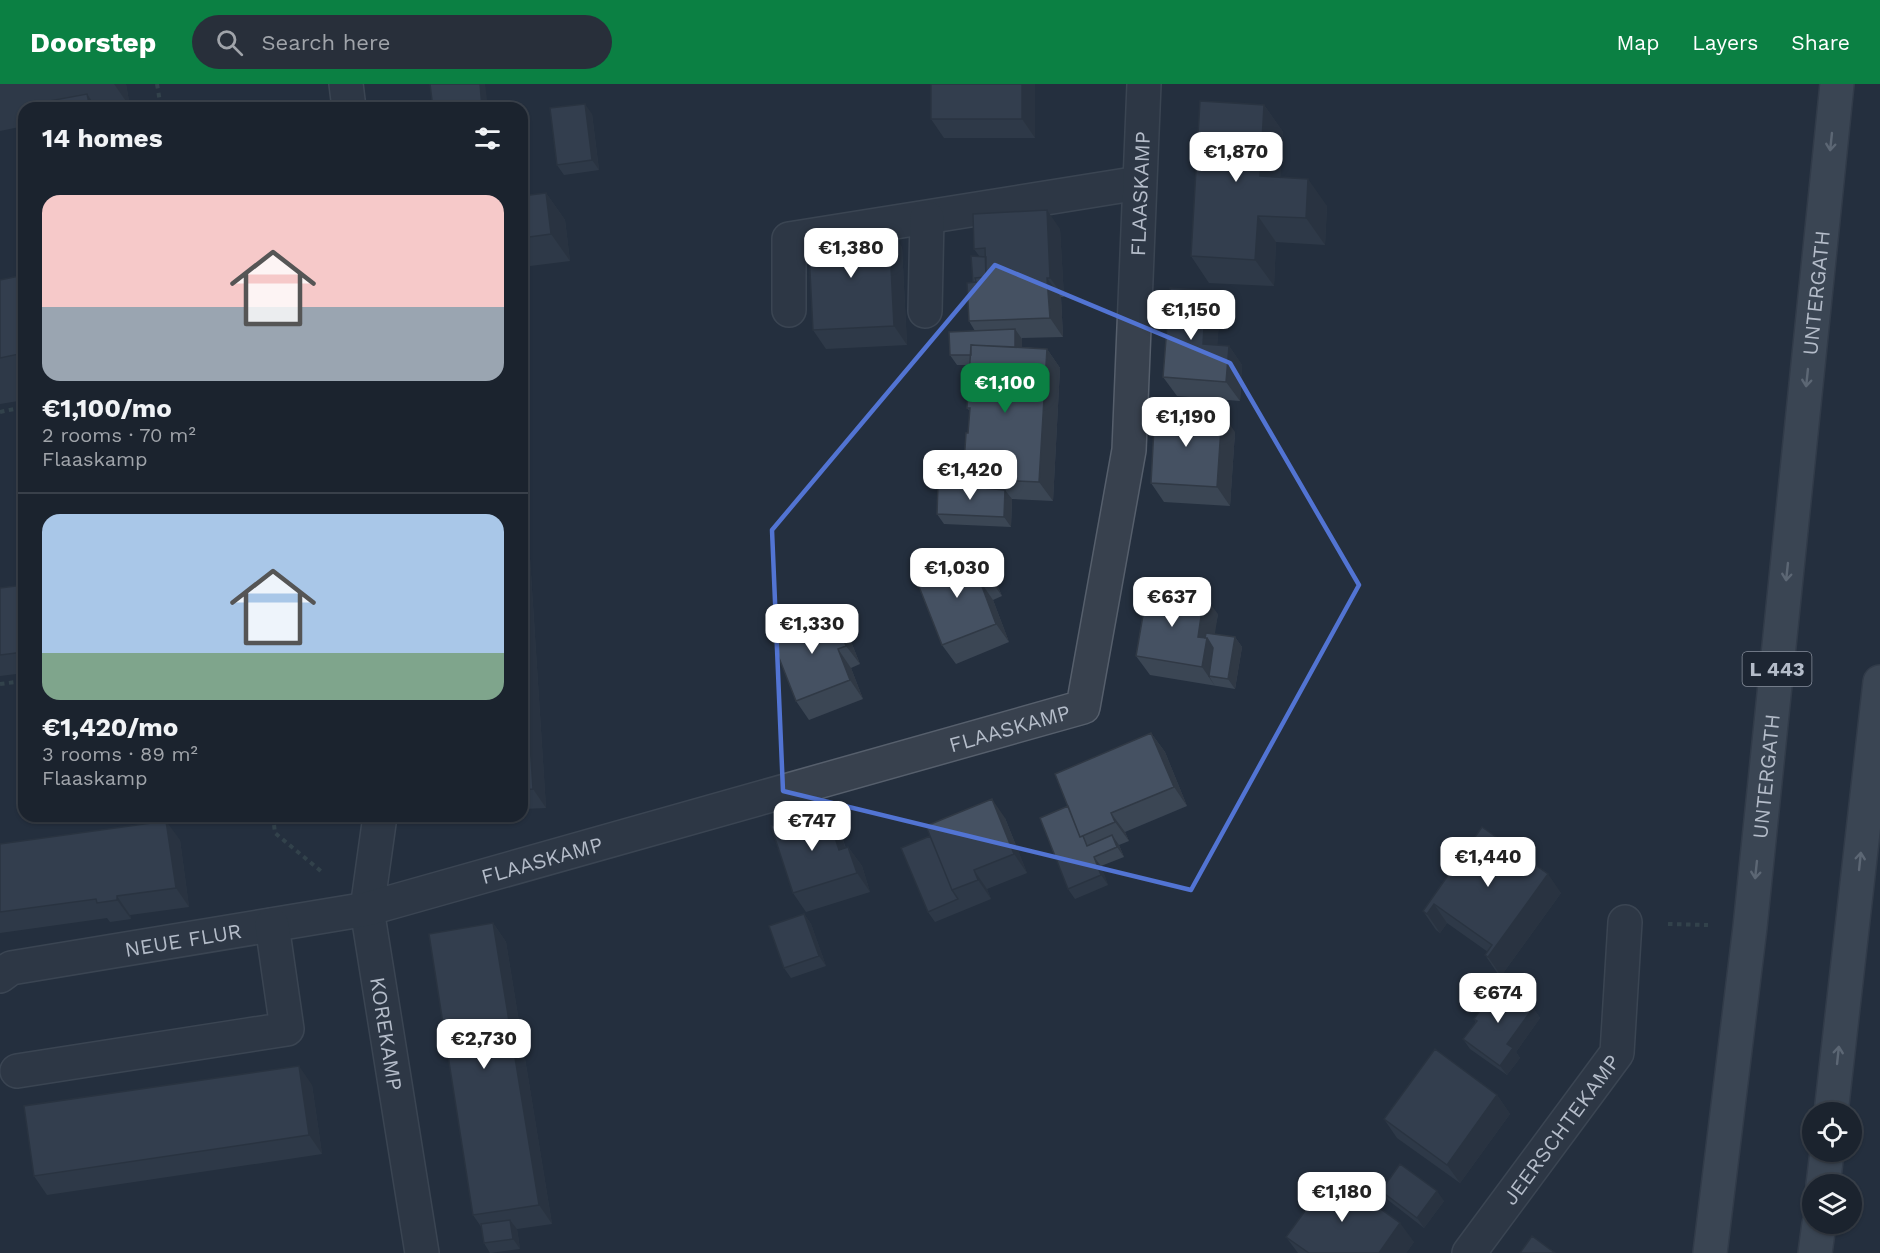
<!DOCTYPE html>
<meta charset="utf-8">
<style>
:root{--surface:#1b232e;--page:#282f3a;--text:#f1f3f6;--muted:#a0a4aa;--line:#39404a;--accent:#0b8043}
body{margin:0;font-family:"Work Sans",sans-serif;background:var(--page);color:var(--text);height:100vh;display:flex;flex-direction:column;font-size:22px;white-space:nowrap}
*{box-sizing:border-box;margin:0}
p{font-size:20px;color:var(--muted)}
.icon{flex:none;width:33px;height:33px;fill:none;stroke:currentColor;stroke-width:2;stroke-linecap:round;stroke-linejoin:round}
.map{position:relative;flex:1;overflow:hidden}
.drawer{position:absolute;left:18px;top:18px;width:510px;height:720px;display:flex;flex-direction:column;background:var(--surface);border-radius:18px;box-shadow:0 2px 4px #0004,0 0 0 2px var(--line)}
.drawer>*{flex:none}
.buttons{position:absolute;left:1802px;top:1018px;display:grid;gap:12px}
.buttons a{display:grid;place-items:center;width:60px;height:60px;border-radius:50%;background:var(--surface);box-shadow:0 2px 4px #0004,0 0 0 2px var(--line);font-size:30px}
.price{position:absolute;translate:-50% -51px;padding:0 14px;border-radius:12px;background:#fff;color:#222;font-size:20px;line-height:39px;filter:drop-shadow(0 2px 3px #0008)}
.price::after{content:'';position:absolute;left:50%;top:36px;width:18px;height:14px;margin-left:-9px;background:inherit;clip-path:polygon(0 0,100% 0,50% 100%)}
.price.active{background:var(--accent);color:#fff}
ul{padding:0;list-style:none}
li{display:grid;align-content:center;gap:12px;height:318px;padding:0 24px}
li+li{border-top:2px solid var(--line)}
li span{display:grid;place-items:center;height:186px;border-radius:18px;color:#555}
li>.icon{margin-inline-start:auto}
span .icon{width:108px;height:108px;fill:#fffc;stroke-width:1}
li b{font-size:26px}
h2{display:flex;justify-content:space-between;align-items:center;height:72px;padding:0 24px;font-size:26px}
header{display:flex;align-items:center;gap:36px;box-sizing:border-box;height:84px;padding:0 30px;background:var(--accent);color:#fff}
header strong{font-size:28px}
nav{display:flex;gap:33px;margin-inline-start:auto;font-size:21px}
.search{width:420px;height:54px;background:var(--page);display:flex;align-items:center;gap:15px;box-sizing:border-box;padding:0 21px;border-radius:33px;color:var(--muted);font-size:22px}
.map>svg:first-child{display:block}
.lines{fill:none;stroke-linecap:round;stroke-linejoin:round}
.minor-casing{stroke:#565f6c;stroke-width:36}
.major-casing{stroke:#414a57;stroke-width:36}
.path{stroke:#44595c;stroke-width:4;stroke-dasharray:4.5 4.5;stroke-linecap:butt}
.minor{stroke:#38414e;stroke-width:33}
.major{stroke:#56606e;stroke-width:33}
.wall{fill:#3b4654}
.shaded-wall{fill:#303945}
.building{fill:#455162;stroke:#303945;stroke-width:1.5}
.oneway{stroke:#a1aab7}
.marked{fill:none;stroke:#5274d3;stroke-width:4.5;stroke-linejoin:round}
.labels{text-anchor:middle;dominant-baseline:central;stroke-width:4.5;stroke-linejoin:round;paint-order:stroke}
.shield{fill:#1d2633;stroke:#878f9c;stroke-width:1.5}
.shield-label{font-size:20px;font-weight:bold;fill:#b4bcc9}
.street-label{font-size:21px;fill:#b4bcc9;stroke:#1d2633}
</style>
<header>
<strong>Doorstep</strong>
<div class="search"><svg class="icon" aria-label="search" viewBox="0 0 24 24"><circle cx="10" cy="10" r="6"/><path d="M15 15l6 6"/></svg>Search here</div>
<nav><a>Map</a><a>Layers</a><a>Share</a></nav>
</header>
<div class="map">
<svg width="1880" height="1169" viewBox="0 0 1880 1169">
<rect width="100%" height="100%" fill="#242f3e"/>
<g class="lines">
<g class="minor-casing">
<g id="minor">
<path d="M346 0 349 24"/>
<path d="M789 226V155L1139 99"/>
<path d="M925 227 927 134"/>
<path id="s1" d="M380 732 367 825 422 1169"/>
<path id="s2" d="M0 892 11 884 367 825 1083 623 1129 366 1144 0"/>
<path d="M17 987 287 945 272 841"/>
<path id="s3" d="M1469 1169 1617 969 1625 838"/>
</g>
</g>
<g class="major-casing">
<g id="major">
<path d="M1831 1029 1880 598"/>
<path d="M1823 1101 1827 1068"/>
<path id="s4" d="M1710 1169 1750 843 1837 0"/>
<path d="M1815 1169 1819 1140"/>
</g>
</g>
<path class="path" d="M157 0 161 24
M0 328 24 323
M0 600 24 597
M273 732 275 749 322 788
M1668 840 1708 841"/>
<use href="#minor" class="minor"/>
<use href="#major" class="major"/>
</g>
<path class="wall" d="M0 0H126L130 23 125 24H24V42L0 47Z
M1035 0V54H944L931 35Z
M1264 21 1283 48 1280 93 1327 122 1325 161 1276 158 1274 202 1209 199 1191 172Z
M592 30 599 86 564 91 557 81Z
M546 109 565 136 570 177 522 183V112Z
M1060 145 1064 213H1061L1063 253 1022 254V263L1047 265 1060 284 1053 417 1012 415 1011 443 944 440 937 430 969 402 963 395 968 349 970 327 967 324 970 281H957L950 271 975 247 969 237 973 198 980 173 974 165Z
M902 163 907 261 826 265 813 246Z
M24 191V316L0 320V196Z
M1206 207 1220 226 1217 261 1229 262 1242 281 1240 317 1177 312 1163 293Z
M1235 348 1230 422 1164 418 1151 399Z
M522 349 546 724 522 725Z
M992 489 1002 512 993 516 1009 558 956 580 942 561 916 495Z
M24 501V589L0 592V504Z
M1218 530 1214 550 1235 553 1242 563 1235 605 1150 591 1136 572Z
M846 545 860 580 851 584 863 615 809 636 796 617Z
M1151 649 1165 668 1187 722 1125 748 1129 757 1119 761 1124 773 1101 782 1108 801 1075 815 1068 805V722Z
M1005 734 1027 789 987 805 991 815 935 838 928 828Z
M1482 743 1561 809 1501 892 1498 890 1485 871 1488 868 1447 839 1440 849 1436 846 1423 827Z
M839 744 846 764 848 763 862 782 870 808 806 828 793 809Z
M180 756 189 823 130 831 131 835 110 838 107 834 0 849V760Z
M804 830 811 840 826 882 791 894 784 884Z
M493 839 506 858 552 1140 517 1145 520 1165 490 1169 484 1159 482 1144 473 1131Z
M1533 924 1540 934 1516 968 1520 974 1507 991 1470 965 1463 955 1476 939 1474 935Z
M312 1001 322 1070 47 1111 34 1092Z
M1497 1011 1510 1030 1460 1099 1397 1054 1384 1035Z
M1381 1107 1444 1117 1424 1144 1388 1116Z
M1286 1153 1414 1158 1406 1169H1298Z"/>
<path class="shaded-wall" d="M114 0H126L130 23Z
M480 0H485L488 24H482Z
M1022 0H1035V54L1022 35Z
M87 10 97 24H90Z
M585 20 592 30 599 86 592 76Z
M1264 21 1283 48 1279 119 1260 92Z
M1308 95 1327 122 1325 161 1306 134Z
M546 109 565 136 570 177 551 150Z
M1047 126 1060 145 1064 213 1050 194Z
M1258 132 1276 158 1274 202 1255 176Z
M889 145 902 163 907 261 894 242Z
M1047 194 1061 213 1063 253 1050 234Z
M1206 207 1220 226 1216 279 1203 260Z
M1015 245 1022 255V282L1015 272Z
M1229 262 1242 281 1240 317 1226 298Z
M1047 265 1060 284 1053 417 1039 398Z
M1222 329 1235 348 1230 422 1217 403Z
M522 349 546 724 533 705 522 537Z
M1005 406 1012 415 1011 443 1004 433Z
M979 470 992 489 1002 512 988 493Z
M980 497 993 516 1009 558 996 540Z
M1204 512 1218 530 1213 562 1220 573 1209 592 1215 602 1202 583 1198 553Z
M833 526 846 545 860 580 846 562Z
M1235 553 1242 563 1235 605 1228 595Z
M838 565 851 584 863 615 850 596Z
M1151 649 1165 668 1187 722 1174 703Z
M992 715 1005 734 1027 789 1014 770Z
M826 725 839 744 852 785 839 766Z
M1111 729 1125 748 1129 757 1115 738Z
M166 737 180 756 189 823 176 804Z
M1112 751 1119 761 1124 773 1117 763Z
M848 763 862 782 870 808 857 789Z
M1094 773 1101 782 1108 801 1101 791Z
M974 786 987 805 991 815 978 796Z
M1548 790 1561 809 1501 892 1488 873Z
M117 812 130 831 131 835 117 816Z
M1434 820 1447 839 1440 849 1427 830Z
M804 830 811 840 826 882 819 872Z
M493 839 506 858 552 1140 539 1121Z
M1533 924 1540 934 1516 968 1520 974 1507 991 1500 982 1507 960Z
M299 982 312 1001 322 1070 309 1051Z
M1497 1011 1510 1030 1460 1099 1447 1081Z
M1437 1107 1444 1117 1424 1144 1417 1134Z
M510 1136 517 1145 520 1165 513 1155Z
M1400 1139 1414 1158 1406 1169H1379Z"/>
<path class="building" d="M430 0H480L482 24H433Z
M931 0H1022V35H931Z
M87 10 90 24H51L49 17Z
M1200 17 1264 21 1260 92 1308 95 1306 134 1258 132 1255 176 1191 172Z
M585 20 592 76 557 81 550 24Z
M546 109 551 150 522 154V112Z
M1047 126 1050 194H1047L1050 234 969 237 967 199 976 198 975 194 986 193 985 164 974 165 973 130Z
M889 145 894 242 813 246 808 149Z
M971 172 986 173V193L975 194 976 198H973Z
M24 191V269L0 274V196Z
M1170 204 1206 207 1203 260 1229 262 1226 298 1163 293Z
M1015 245V263L971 261V271H950L949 248Z
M971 261 1047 265 1039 398 963 395 966 349H968L970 324H967Z
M1155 325 1222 329 1217 403 1151 399Z
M938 400 1005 406 1004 433 937 430Z
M979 470 988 493 980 497 996 540 942 561 916 495Z
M24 501V568L0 571V504Z
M1148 502 1204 512 1198 553 1207 554 1202 583 1136 572Z
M833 526 846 562 838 565 850 596 796 617 770 551Z
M522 537 533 705 522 706Z
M1206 549 1235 553 1228 595 1209 592 1213 564 1207 554H1205Z
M1151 649 1174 703 1111 729 1115 738 1080 753 1055 690Z
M992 715 1014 770 974 786 978 796 952 806 926 742Z
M1068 722 1080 753 1083 752 1087 762 1112 751 1117 763 1094 773 1101 791 1068 805 1040 734Z
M826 725 839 766 848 763 857 789 793 809 771 742Z
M166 737 176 804 117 812V816L97 819 96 815 0 828V760Z
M1482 743 1548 790 1488 873 1485 871 1492 861 1434 820 1427 830 1423 827Z
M930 752 952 806 958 815 928 828 901 764Z
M804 830 819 872 784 884 769 842Z
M493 839 539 1121 473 1131 429 850Z
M1500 899 1533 924 1507 960 1513 964 1500 982 1463 955 1477 937 1474 935Z
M1435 965 1497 1011 1447 1081 1384 1035Z
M299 982 309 1051 34 1092 24 1022Z
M1400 1080 1437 1107 1417 1134 1381 1107Z
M1332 1090 1400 1139 1379 1169H1309L1286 1153Z
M510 1136 513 1155 484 1159 481 1140Z
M1532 1152 1555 1169H1520Z"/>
<defs><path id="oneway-shaft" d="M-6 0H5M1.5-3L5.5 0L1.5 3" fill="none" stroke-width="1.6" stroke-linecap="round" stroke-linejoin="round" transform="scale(1.5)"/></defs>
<g class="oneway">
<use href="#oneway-shaft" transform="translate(1831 58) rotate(96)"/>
<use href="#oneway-shaft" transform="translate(1807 294) rotate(96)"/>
<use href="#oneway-shaft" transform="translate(1787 488) rotate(96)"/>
<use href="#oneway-shaft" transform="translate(1860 777) rotate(-84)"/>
<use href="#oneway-shaft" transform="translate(1756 786) rotate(96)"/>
<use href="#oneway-shaft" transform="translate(1838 971) rotate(-84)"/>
</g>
<path d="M0 0H1880V1169H0ZM995 181 1230 279 1359 501 1191 806 783 707 772 446Z" fill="#242f3e" fill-opacity=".55" fill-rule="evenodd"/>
<path class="marked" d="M995 181 1230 279 1359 501 1191 806 783 707 772 446Z"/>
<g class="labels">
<rect class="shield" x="1742.5" y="568" width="69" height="34" rx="4.5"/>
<g class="shield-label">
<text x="1777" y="585">L 443</text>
</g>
<g class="street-label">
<text stroke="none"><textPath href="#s2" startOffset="1636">FLAASKAMP</textPath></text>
<text stroke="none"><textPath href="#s4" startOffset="966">UNTERGATH</textPath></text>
<text stroke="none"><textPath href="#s2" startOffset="1042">FLAASKAMP</textPath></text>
<text stroke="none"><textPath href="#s4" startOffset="480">UNTERGATH</textPath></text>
<text stroke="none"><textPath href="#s2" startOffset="556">FLAASKAMP</textPath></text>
<text stroke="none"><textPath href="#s2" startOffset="188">NEUE FLUR</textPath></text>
<text stroke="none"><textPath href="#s1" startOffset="220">KOREKAMP</textPath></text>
<text stroke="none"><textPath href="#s3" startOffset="154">JEERSCHTEKAMP</textPath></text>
</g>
</g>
</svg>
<div class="buttons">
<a><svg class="icon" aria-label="locate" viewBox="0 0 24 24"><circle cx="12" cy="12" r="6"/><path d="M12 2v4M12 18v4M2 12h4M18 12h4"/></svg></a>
<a><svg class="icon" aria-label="layers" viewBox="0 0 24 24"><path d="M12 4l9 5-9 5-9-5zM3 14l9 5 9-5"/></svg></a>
</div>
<b class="price" style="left:1236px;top:99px">€1,870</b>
<b class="price" style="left:851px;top:195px">€1,380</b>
<b class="price" style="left:1191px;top:257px">€1,150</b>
<b class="price active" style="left:1005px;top:330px">€1,100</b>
<b class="price" style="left:1186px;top:364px">€1,190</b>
<b class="price" style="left:970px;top:417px">€1,420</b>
<b class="price" style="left:957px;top:515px">€1,030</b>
<b class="price" style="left:1172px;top:544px">€637</b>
<b class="price" style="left:812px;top:571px">€1,330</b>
<b class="price" style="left:812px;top:768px">€747</b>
<b class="price" style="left:1488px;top:804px">€1,440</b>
<b class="price" style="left:1498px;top:940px">€674</b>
<b class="price" style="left:484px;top:986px">€2,730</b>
<b class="price" style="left:1342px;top:1139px">€1,180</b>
<section class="drawer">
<h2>14 homes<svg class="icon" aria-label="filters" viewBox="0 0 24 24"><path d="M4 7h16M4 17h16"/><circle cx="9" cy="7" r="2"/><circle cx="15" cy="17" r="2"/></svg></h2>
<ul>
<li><span style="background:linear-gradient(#f6c9c9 60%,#9aa5b1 0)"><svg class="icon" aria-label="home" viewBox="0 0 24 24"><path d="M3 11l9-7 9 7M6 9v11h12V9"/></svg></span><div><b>€1,100/mo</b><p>2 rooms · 70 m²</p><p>Flaaskamp</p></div></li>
<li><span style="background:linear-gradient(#a9c7e8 75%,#7fa58c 0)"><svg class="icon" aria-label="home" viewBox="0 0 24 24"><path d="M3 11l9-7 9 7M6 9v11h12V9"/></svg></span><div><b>€1,420/mo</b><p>3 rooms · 89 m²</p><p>Flaaskamp</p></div></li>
</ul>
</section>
</div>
